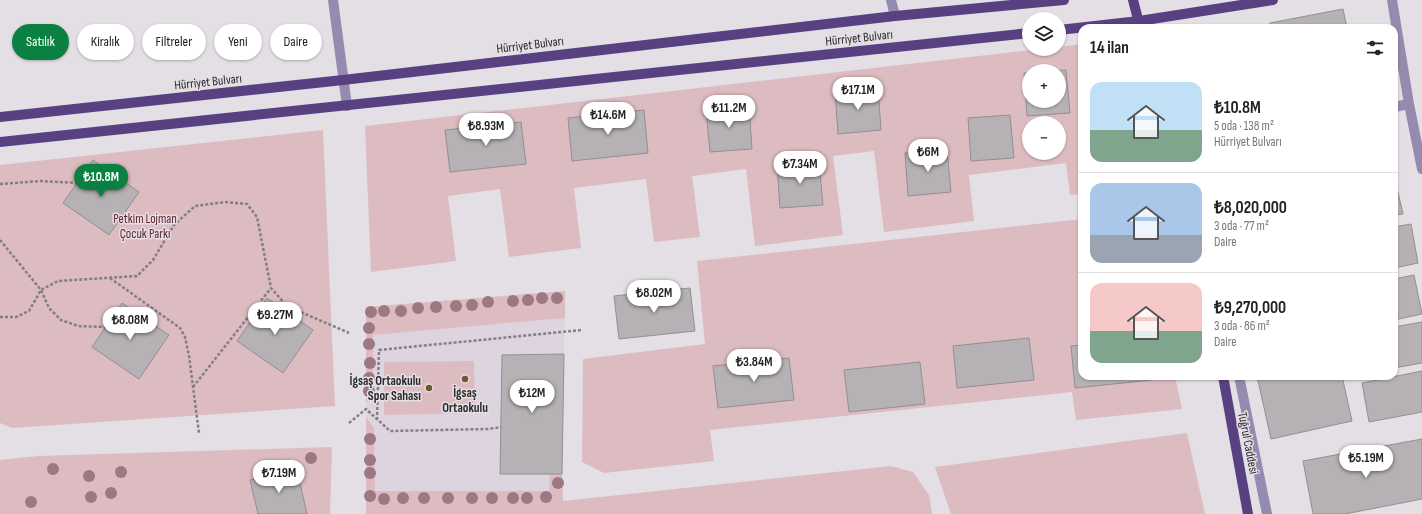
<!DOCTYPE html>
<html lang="tr">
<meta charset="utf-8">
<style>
:root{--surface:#fff;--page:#f2f2f2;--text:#222;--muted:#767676;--line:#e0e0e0;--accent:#0b8043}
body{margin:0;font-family:"Sofia Sans Condensed",sans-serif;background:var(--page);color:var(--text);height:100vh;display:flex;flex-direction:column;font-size:15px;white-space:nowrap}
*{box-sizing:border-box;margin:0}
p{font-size:13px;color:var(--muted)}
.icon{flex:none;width:22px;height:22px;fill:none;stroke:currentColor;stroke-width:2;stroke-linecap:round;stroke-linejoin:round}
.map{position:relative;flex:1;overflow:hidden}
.side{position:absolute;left:1078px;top:24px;width:320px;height:356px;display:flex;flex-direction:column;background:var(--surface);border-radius:12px;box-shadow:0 1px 3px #0004}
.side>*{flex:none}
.hud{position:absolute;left:12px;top:24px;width:380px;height:36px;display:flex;gap:8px}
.controls{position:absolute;left:1022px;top:12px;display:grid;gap:8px}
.controls a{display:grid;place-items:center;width:44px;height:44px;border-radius:50%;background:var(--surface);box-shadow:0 1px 3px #0004;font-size:20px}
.price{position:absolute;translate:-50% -34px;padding:0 9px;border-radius:14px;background:#fff;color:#222;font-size:13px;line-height:26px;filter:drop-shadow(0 1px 2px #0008)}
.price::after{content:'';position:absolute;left:50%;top:24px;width:12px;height:9px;margin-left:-6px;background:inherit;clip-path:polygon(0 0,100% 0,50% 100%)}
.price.active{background:var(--accent);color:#fff}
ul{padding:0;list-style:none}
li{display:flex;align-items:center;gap:12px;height:100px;padding:0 12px}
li+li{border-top:1px solid var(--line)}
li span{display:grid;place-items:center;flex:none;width:112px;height:80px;border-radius:12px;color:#555}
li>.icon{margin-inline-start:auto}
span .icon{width:48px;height:48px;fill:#fffc;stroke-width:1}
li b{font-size:17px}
h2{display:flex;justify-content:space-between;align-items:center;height:48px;padding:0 12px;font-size:17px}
.chip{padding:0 14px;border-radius:18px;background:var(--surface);box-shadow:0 1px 3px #0004;font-size:14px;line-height:36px}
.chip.active{background:var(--accent);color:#fff}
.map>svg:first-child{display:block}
.built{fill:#ded4df}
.green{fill:#ddbcc1;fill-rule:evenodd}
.building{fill:#b6b1b4;stroke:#948e91}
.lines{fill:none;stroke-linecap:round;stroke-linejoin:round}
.path{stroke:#827f82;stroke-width:2.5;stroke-dasharray:3 2;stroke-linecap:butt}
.minor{stroke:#958aaf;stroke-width:10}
.major{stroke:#594080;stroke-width:10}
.tree{fill:#9d7882}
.poi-dot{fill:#73572a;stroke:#e3dfe4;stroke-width:1.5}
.labels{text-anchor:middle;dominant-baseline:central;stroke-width:3;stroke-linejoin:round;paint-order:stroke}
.street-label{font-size:13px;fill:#2a292a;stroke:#e3dfe4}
.park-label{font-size:13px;fill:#632332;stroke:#e3dfe4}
.poi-label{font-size:13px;font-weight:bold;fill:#2a292a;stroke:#e3dfe4;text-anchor:end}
</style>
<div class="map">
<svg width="1422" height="514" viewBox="0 0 1422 514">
<rect width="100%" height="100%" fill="#e3dfe4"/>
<path class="built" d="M565 291 562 501 366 514V307Z"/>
<path class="green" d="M1082 44V194L1070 195 1066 163 969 175 974 221 884 232 874 151 833 156 843 235 755 246 746 169 692 176 700 237 654 242 646 179 574 188 581 248 509 257 500 189 448 196 456 261 371 272 365 126 1041 49H1059V47ZM1029 71H1059V101H1029ZM1029 123H1059V153H1029Z
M323 130 335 406 12 428 0 423V165Z
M1082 219V376H1175L1182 409 1076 420 1072 392 710 430 714 461 604 473 582 462 583 359 705 344 697 261Z
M565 291V318L373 335V395L366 403V307Z
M474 361 475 413 384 415V362Z
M366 417 374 428 375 491H549L550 474H562L563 501 891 466 913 472 929 495 932 514H366Z
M1187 433 1205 514H951L935 467Z
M332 447 330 514H0V460L38 456Z"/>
<path class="building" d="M1343 9 1347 28H1270V23Z
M1252 25 1253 28H1234Z
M1066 70 1070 113 1027 116 1024 73H1029V101H1059V71H1051Z
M878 88 881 130 838 134 835 91Z
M749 106 752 149 710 152 706 110Z
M644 110 648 153 572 161 568 118Z
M1010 115 1014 158 971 161 968 118Z
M521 122 526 164 450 172 445 130Z
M947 150 951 192 908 196 905 153Z
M93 160 139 192 109 235 63 203Z
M819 162 823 205 780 208 777 165Z
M1394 175 1403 214 1394 215Z
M1411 224 1418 263 1394 268V227Z
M1414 275 1422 314 1394 320V279Z
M690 288 695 331 619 339 614 296Z
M267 298 313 330 283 373 237 341Z
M122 303 169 335 139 379 92 347Z
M1422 322V363L1394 368V327Z
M1029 338 1034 380 957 388 953 346Z
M1082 345V376H1151L1152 380 1075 388 1071 346Z
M564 354 562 474H500L502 355Z
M789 358 794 400 718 408 713 366Z
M920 362 925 404 849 412 844 370Z
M1422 371V412L1369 422 1362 383Z
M1257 376H1342L1352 421 1271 439Z
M1422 439V499L1345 514H1313L1303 461Z
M297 470 307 514H258L250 480Z"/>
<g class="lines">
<path class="path" d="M0 184 41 181 77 183
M0 240 41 290 49 308 61 320 78 326 106 327
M110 278 180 328 185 337 189 356 199 433
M0 317H16L29 311 41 290 58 281 137 276 153 260 174 225 195 206 225 202 247 204 257 217 271 288 287 306 349 333
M193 387 271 288
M377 420 379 350 582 330
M349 423 366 409 390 431 488 429 501 427"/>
<path class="minor" d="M333 0 347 106
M891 0 895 16
M1392 0 1409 104 1422 169
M1394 107 1409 104
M1239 376 1267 514"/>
<path class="major" d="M1133 0 1140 27
M1059 30 1139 21 1273 0
M0 117 343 80 895 16 1064 0
M0 142 1029 33
M1223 376 1248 514"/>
</g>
<g class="tree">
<circle cx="542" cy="298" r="6"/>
<circle cx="557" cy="298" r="6"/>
<circle cx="528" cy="300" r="6"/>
<circle cx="513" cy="301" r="6"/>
<circle cx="488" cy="302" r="6"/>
<circle cx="472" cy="305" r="6"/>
<circle cx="456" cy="306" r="6"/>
<circle cx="436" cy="307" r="6"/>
<circle cx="418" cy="308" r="6"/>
<circle cx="384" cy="311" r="6"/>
<circle cx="401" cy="311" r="6"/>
<circle cx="371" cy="312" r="6"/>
<circle cx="369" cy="328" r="6"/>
<circle cx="369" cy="344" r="6"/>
<circle cx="370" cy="363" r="6"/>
<circle cx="369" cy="378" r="6"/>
<circle cx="369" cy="391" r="6"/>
<circle cx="370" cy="439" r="6"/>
<circle cx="311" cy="458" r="6"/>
<circle cx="370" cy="460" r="6"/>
<circle cx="53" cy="469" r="6"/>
<circle cx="121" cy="472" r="6"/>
<circle cx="370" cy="473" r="6"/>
<circle cx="89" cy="476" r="6"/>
<circle cx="558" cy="483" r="6"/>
<circle cx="111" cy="493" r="6"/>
<circle cx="370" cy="496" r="6"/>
<circle cx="91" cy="497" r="6"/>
<circle cx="546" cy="497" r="6"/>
<circle cx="403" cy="498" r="6"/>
<circle cx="424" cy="498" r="6"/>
<circle cx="448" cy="498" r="6"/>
<circle cx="472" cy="498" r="6"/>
<circle cx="492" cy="498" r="6"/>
<circle cx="513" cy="498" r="6"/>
<circle cx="527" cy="498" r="6"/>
<circle cx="384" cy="499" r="6"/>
<circle cx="31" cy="502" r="6"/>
</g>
<g class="poi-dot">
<circle cx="465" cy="379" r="4"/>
<circle cx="429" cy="388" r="4"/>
</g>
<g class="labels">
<g class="street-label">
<text transform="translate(859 38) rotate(-6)">Hürriyet Bulvarı</text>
<text transform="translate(530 45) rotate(-7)">Hürriyet Bulvarı</text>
<text transform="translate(208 82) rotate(-6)">Hürriyet Bulvarı</text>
<text transform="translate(1248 443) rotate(79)">Tuğrul Caddesi</text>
</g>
<g class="park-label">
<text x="145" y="219">Petkim Lojman<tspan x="145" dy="15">Çocuk Parkı</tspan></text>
</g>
<g class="poi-label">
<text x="421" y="381">İgsaş Ortaokulu<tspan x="421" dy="15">Spor Sahası</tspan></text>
<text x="465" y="393" text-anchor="middle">İgsaş<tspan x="465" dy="15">Ortaokulu</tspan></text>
</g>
</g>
</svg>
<div class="controls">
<a><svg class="icon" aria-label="layers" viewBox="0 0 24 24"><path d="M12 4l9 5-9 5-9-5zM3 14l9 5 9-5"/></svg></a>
<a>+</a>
<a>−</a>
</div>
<b class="price" style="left:858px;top:111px">₺17.1M</b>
<b class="price" style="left:729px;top:129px">₺11.2M</b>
<b class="price" style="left:608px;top:136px">₺14.6M</b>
<b class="price" style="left:486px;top:147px">₺8.93M</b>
<b class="price" style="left:928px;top:173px">₺6M</b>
<b class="price" style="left:800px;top:185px">₺7.34M</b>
<b class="price active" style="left:101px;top:198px">₺10.8M</b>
<b class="price" style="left:654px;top:314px">₺8.02M</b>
<b class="price" style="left:275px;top:336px">₺9.27M</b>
<b class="price" style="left:130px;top:341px">₺8.08M</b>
<b class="price" style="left:754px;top:383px">₺3.84M</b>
<b class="price" style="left:532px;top:414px">₺12M</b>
<b class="price" style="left:1366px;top:479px">₺5.19M</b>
<b class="price" style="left:279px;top:494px">₺7.19M</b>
<div class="hud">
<a class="chip active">Satılık</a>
<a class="chip">Kiralık</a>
<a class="chip">Filtreler</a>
<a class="chip">Yeni</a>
<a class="chip">Daire</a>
</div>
<section class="side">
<h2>14 ilan<svg class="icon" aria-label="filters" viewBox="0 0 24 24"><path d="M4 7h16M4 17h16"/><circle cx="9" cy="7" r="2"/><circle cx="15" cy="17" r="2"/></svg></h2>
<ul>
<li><span style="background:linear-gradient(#bfe0f5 60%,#7fa58c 0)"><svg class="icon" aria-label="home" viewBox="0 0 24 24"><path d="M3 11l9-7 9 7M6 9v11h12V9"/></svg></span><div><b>₺10.8M</b><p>5 oda · 138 m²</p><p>Hürriyet Bulvarı</p></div></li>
<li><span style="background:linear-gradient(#a9c7e8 65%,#9aa5b1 0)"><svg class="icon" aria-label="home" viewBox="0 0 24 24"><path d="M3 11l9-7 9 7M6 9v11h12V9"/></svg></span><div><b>₺8,020,000</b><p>3 oda · 77 m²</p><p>Daire</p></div></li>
<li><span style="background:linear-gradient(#f6c9c9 60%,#7fa58c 0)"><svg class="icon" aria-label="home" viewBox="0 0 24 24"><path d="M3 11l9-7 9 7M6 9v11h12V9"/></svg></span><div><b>₺9,270,000</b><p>3 oda · 86 m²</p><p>Daire</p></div></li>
</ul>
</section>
</div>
